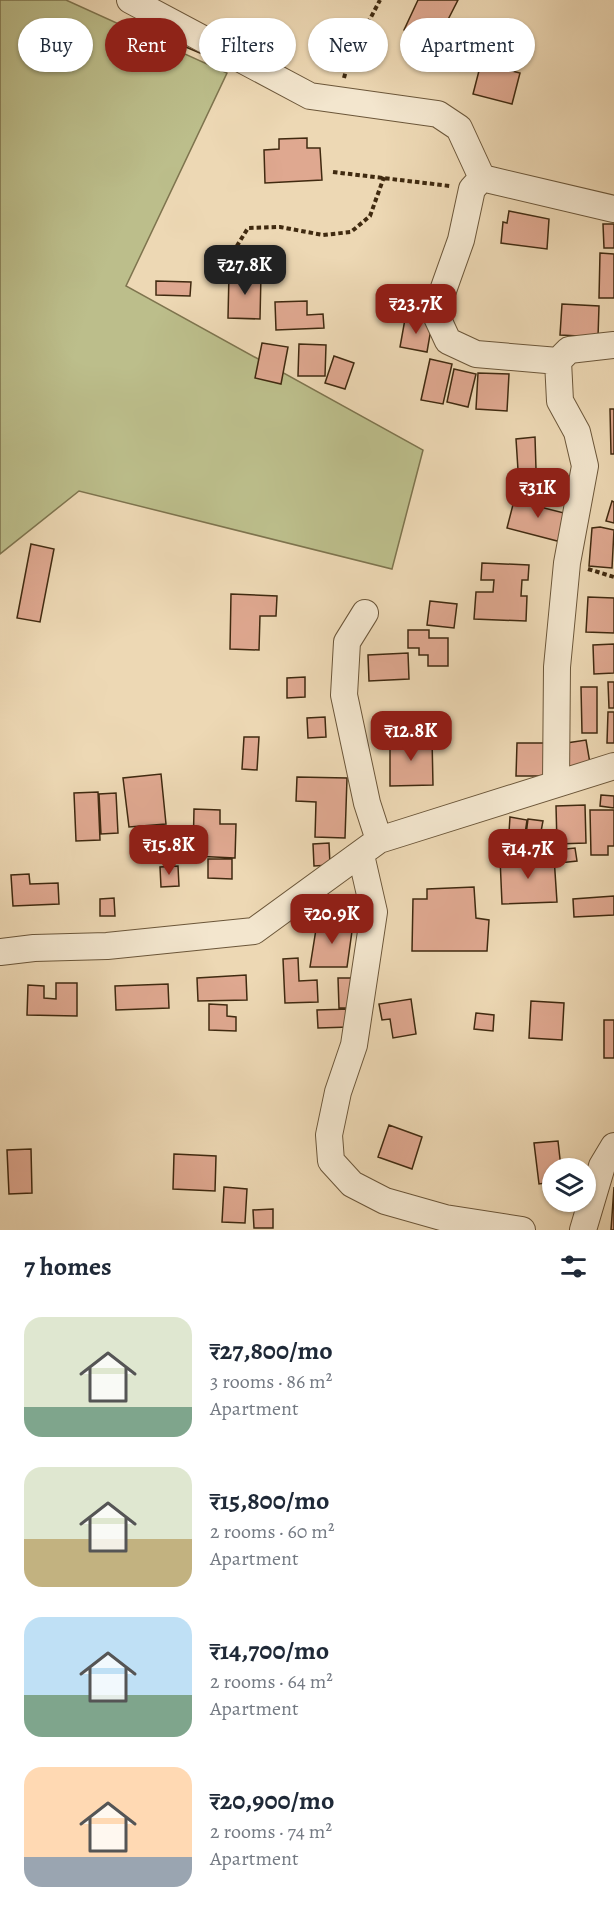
<!DOCTYPE html>
<meta charset="utf-8">
<style>
:root{--surface:#fff;--page:#f2f2f3;--text:#1f2937;--muted:#747a83;--accent:#8f2418}
body{margin:0;font-family:Alegreya,serif;background:var(--page);color:var(--text);height:100vh;display:flex;flex-direction:column;font-size:22px;white-space:nowrap}
*{box-sizing:border-box;margin:0}
p{font-size:20px;color:var(--muted)}
.icon{flex:none;width:33px;height:33px;fill:none;stroke:currentColor;stroke-width:2;stroke-linecap:round;stroke-linejoin:round}
.map{position:relative;height:1230px;overflow:hidden}
.details{display:flex;flex-direction:column;background:var(--surface);flex:1}
.details>*{flex:none}
.hud{position:absolute;left:18px;top:18px;width:579px;height:54px;display:flex;gap:12px}
.controls{position:absolute;left:542px;top:1158px;display:grid;gap:12px}
.controls a{display:grid;place-items:center;width:54px;height:54px;border-radius:50%;background:var(--surface);box-shadow:0 2px 4px #0004;font-size:30px}
.price{position:absolute;translate:-50% -51px;padding:0 14px;border-radius:12px;background:var(--accent);color:#fff;font-size:20px;line-height:39px;filter:drop-shadow(0 2px 3px #0008)}
.price::after{content:'';position:absolute;left:50%;top:36px;width:18px;height:14px;margin-left:-9px;background:inherit;clip-path:polygon(0 0,100% 0,50% 100%)}
.price.current{background:#222;color:#fff}
ul{padding:0;list-style:none}
li{display:flex;align-items:center;gap:18px;height:150px;padding:0 24px}
li span{display:grid;place-items:center;flex:none;width:168px;height:120px;border-radius:18px;color:#555}
li>.icon{margin-inline-start:auto}
span .icon{width:72px;height:72px;fill:#fffc;stroke-width:1}
li b{font-size:26px}
h2{display:flex;justify-content:space-between;align-items:center;height:72px;padding:0 24px;font-size:26px}
.chip{padding:0 21px;border-radius:27px;background:var(--surface);box-shadow:0 2px 4px #0004;font-size:21px;line-height:54px}
.chip.current{background:var(--accent);color:#fff}
.map>svg:first-child{display:block}
.green{fill:#bcbe8b;stroke:#7e744e;stroke-width:1.5}
.building{fill:#dfa890;stroke:#402a10;stroke-width:1.5}
.lines{fill:none;stroke-linecap:round;stroke-linejoin:round}
.minor-casing{stroke:#6b5639;stroke-width:28}
.path{stroke:#402a10;stroke-width:4;stroke-dasharray:4.5 3;stroke-linecap:butt}
.minor{stroke:#f3e6ce;stroke-width:26}
</style>
<div class="map">
<svg width="614" height="1230" viewBox="0 0 614 1230">
<rect width="100%" height="100%" fill="#edd8b4"/>
<filter id="stains"><feTurbulence type="fractalNoise" baseFrequency=".00333" numOctaves="4"/><feColorMatrix values="0 0 0 0 .2 0 0 0 0 .09 0 0 0 0 .02 0 0 0 .5 -.17"/></filter>
<radialGradient id="worn" r=".72"><stop offset=".6" stop-color="#630" stop-opacity="0"/><stop offset="1" stop-color="#630" stop-opacity=".3"/></radialGradient>
<path class="green" d="M0 0H66L227 73 126 286 423 450 392 569 79 491 0 554Z"/>
<path class="building" d="M418 0H458L433 49 404 30Z
M174 29 205 42 200 53 169 40Z
M481 63 520 73 512 104 473 94Z
M307 138V148H320L322 180 265 183 264 150 279 149V139Z
M509 211 549 219 547 249 501 243 503 222 507 223Z
M603 224H614V248H604Z
M600 253 614 254V298H599Z
M229 273 261 274 260 319 228 318Z
M156 281 191 282 190 296 156 295Z
M307 301V315L323 314 324 328 276 330 275 302Z
M562 304 599 306 598 337 560 335Z
M405 319 432 323 427 352 400 347Z
M262 343 288 347 281 384 255 378Z
M299 344 326 345 325 376H298Z
M334 356 354 363 345 389 325 383Z
M430 359 452 364 443 404 421 400Z
M454 369 476 374 468 407 447 402Z
M478 373 509 374 507 411 476 409Z
M610 409H614V454H611Z
M535 437 536 469 518 470 516 439Z
M516 493 546 501 544 508 572 515 565 543 507 528Z
M612 501 614 502V523L606 521Z
M600 527 614 530 612 568 589 566 592 528Z
M31 544 54 549 40 622 17 618Z
M482 563 529 565 528 580H522L521 596H527L526 621 474 619 476 592H493L494 580H481Z
M231 594 277 596 276 616H260L259 650 230 649Z
M588 597 614 598V633L586 632Z
M430 601 457 604 454 628 427 625Z
M408 630H429V638H448V666H428V655H419V648H408Z
M614 644V673L594 674 593 645Z
M408 653 409 679 369 681 368 655Z
M305 677V697L287 698V678Z
M608 682H614V708H609Z
M581 687H597V733H582Z
M608 712H614V743H607Z
M325 717 326 737 308 738 307 718Z
M244 737H259L257 770 242 769Z
M432 738 433 785 390 786V739Z
M586 740 591 769 565 773 560 744Z
M517 743H551L550 776H516Z
M161 774 166 824 129 827 123 778Z
M297 777 347 778 345 838 315 837 316 802 296 801Z
M98 792 100 840 76 841 74 793Z
M116 793 118 833 101 834 99 794Z
M601 795 614 796V808L600 806Z
M585 805 586 843 557 844 556 806Z
M194 809 220 810V824H236L235 858 193 856Z
M590 810H614V846H608V855H591Z
M510 817 527 820 525 834 509 832Z
M528 819 543 821 540 837 526 835Z
M141 827 162 829 161 842 140 839Z
M329 843 330 865 314 866 313 844Z
M575 848 577 861 559 863 557 850Z
M554 857 557 902 502 904 500 858Z
M208 859H232V879L208 878Z
M178 866 179 886 161 887 160 867Z
M29 874 30 884 58 883 59 904 13 906 11 875Z
M474 887 476 918 489 920 487 951H412L413 899H427V889Z
M614 896V915L574 917 573 899Z
M114 898 115 916H100V899Z
M317 923 353 924 347 967H310Z
M298 958 299 981 317 980 318 1002 285 1003 283 959Z
M246 975 247 1000 198 1001 197 978Z
M338 978H354V1008H339Z
M56 983H77V1016L27 1015 28 985 44 986V998L56 999Z
M168 984 169 1008 116 1010 115 986Z
M411 999 416 1034 393 1038 390 1019 382 1020 379 1004Z
M531 1001 564 1003 562 1040 529 1038Z
M209 1004 227 1005V1016L236 1017V1031L209 1030Z
M350 1009V1027L318 1028 317 1010Z
M476 1013 494 1015 493 1031 474 1029Z
M604 1020H614V1058H604Z
M389 1125 422 1137 412 1169 378 1157Z
M558 1141 561 1168H552V1182L539 1184 534 1143Z
M31 1149 32 1193 9 1194 7 1150Z
M174 1154 216 1156 215 1191 173 1189Z
M224 1187 247 1189 245 1223 222 1222Z
M614 1187V1230H611Z
M273 1209V1228H254L253 1210Z"/>
<g class="lines">
<g class="minor-casing">
<path id="minor" d="M130 0 310 96 438 114 459 128 482 178 614 209
M482 178 472 189 461 240 435 313 448 341 476 354 558 361
M365 613 347 642 344 695 367 803 379 840
M556 783 557 667 567 563 585 466 577 432 560 401 558 361 569 350 614 345
M361 855 374 912 354 1045 338 1092 329 1135 331 1161 352 1184 385 1201 445 1218 522 1230
M0 952 34 948 107 946 254 931 379 840 614 766
M583 1230 602 1166 614 1146"/>
</g>
<path class="path" d="M344 78 349 59 380 0
M333 172 450 186
M239 260 235 249 248 228 280 227 323 235 351 232 370 216 384 177
M588 569 614 577"/>
<use href="#minor" class="minor"/>
</g>
<rect width="100%" height="100%" filter="url(#stains)"/>
<rect width="100%" height="100%" fill="url(#worn)"/>
</svg>
<div class="controls">
<a><svg class="icon" aria-label="layers" viewBox="0 0 24 24"><path d="M12 4l9 5-9 5-9-5zM3 14l9 5 9-5"/></svg></a>
</div>
<b class="price current" style="left:245px;top:296px">₹27.8K</b>
<b class="price" style="left:416px;top:335px">₹23.7K</b>
<b class="price" style="left:538px;top:519px">₹31K</b>
<b class="price" style="left:411px;top:762px">₹12.8K</b>
<b class="price" style="left:169px;top:876px">₹15.8K</b>
<b class="price" style="left:528px;top:880px">₹14.7K</b>
<b class="price" style="left:332px;top:945px">₹20.9K</b>
<div class="hud">
<a class="chip">Buy</a>
<a class="chip current">Rent</a>
<a class="chip">Filters</a>
<a class="chip">New</a>
<a class="chip">Apartment</a>
</div>
</div>
<section class="details">
<h2>7 homes<svg class="icon" aria-label="filters" viewBox="0 0 24 24"><path d="M4 7h16M4 17h16"/><circle cx="9" cy="7" r="2"/><circle cx="15" cy="17" r="2"/></svg></h2>
<ul>
<li><span style="background:linear-gradient(#dfe7d0 75%,#7fa58c 0)"><svg class="icon" aria-label="home" viewBox="0 0 24 24"><path d="M3 11l9-7 9 7M6 9v11h12V9"/></svg></span><div><b>₹27,800/mo</b><p>3 rooms · 86 m²</p><p>Apartment</p></div></li>
<li><span style="background:linear-gradient(#dfe7d0 60%,#c2b280 0)"><svg class="icon" aria-label="home" viewBox="0 0 24 24"><path d="M3 11l9-7 9 7M6 9v11h12V9"/></svg></span><div><b>₹15,800/mo</b><p>2 rooms · 60 m²</p><p>Apartment</p></div></li>
<li><span style="background:linear-gradient(#bfe0f5 65%,#7fa58c 0)"><svg class="icon" aria-label="home" viewBox="0 0 24 24"><path d="M3 11l9-7 9 7M6 9v11h12V9"/></svg></span><div><b>₹14,700/mo</b><p>2 rooms · 64 m²</p><p>Apartment</p></div></li>
<li><span style="background:linear-gradient(#ffd9b3 75%,#9aa5b1 0)"><svg class="icon" aria-label="home" viewBox="0 0 24 24"><path d="M3 11l9-7 9 7M6 9v11h12V9"/></svg></span><div><b>₹20,900/mo</b><p>2 rooms · 74 m²</p><p>Apartment</p></div></li>
</ul>
</section>
